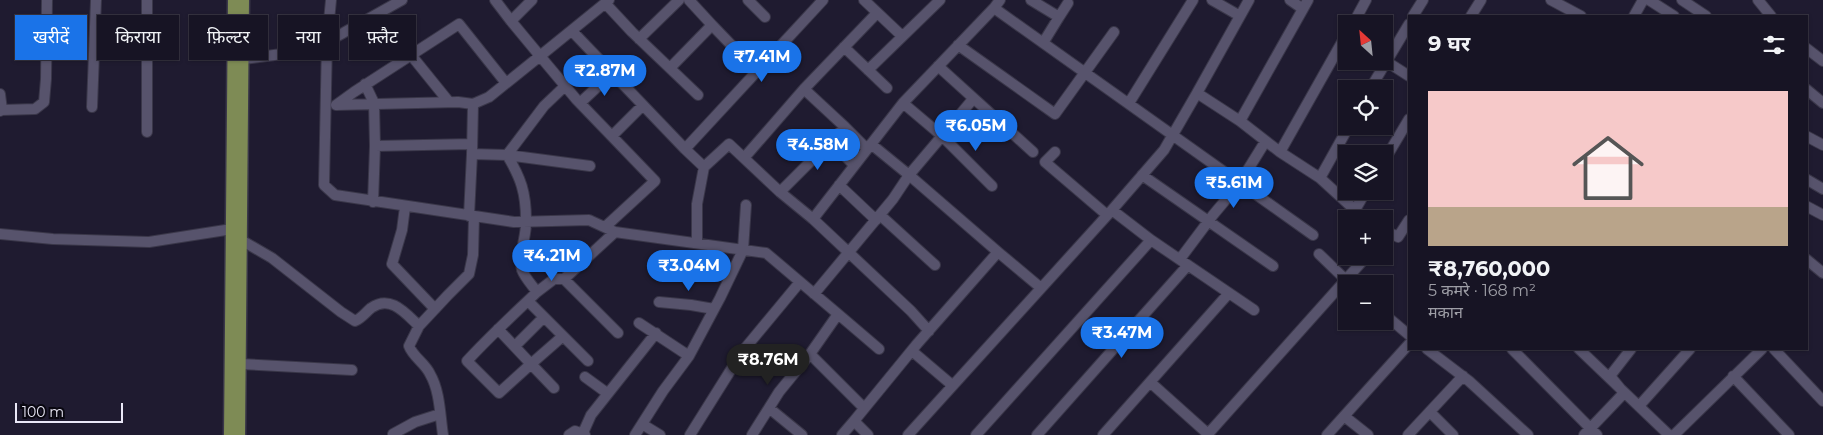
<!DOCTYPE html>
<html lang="hi">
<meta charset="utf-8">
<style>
:root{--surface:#171424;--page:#242131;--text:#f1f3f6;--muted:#9e9ea6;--line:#363341;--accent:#1a73e8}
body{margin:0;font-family:Montserrat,"Noto Sans Devanagari",sans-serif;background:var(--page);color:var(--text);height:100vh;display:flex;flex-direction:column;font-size:19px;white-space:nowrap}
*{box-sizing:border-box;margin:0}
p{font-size:16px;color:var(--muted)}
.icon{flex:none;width:28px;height:28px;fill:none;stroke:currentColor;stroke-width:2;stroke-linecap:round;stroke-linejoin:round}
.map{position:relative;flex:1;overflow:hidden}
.drawer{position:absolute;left:1408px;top:15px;width:400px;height:335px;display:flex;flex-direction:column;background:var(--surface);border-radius:0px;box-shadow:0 1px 4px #0004,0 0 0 1px var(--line)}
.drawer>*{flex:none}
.hud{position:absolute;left:15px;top:15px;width:475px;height:45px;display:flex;gap:10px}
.needle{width:32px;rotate:333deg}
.fabs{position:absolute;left:1338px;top:15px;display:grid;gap:10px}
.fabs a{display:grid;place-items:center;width:55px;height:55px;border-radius:0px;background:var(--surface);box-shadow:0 1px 4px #0004,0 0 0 1px var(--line);font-size:25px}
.scale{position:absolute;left:15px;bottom:12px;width:108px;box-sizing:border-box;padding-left:5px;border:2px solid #eae8f7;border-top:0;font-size:14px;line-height:18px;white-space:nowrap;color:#eae8f7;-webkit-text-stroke:4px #090710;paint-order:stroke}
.price{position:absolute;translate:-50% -42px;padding:0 11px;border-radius:18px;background:var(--accent);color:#fff;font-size:16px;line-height:32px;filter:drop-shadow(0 1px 2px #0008)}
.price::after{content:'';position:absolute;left:50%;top:30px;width:15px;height:11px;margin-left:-8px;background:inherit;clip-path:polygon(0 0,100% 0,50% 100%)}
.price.current{background:#222;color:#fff}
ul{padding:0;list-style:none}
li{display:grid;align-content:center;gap:10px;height:265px;padding:0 20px}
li+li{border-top:1px solid var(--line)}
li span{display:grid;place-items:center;height:155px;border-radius:0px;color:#555}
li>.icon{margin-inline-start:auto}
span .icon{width:90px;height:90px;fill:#fffc;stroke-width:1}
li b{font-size:21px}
h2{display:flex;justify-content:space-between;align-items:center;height:60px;padding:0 20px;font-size:21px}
.pill{padding:0 18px;border-radius:0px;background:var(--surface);box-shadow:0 1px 4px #0004,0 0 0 1px var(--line);font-size:18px;line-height:45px}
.pill.current{background:var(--accent);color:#fff}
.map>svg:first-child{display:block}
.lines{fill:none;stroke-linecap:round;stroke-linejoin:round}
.minor-casing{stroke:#3a3749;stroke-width:12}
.major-casing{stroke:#3a3749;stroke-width:15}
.minor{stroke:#57536c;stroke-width:10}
.major{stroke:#7e8b55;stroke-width:12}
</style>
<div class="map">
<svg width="1823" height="435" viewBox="0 0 1823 435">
<rect width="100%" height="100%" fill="#1f1b30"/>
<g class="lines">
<g class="minor-casing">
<path id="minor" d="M495 0 511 21 532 0
M689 0 712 25
M748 0 765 17
M864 0 902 36
M1031 0 1059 17 1043 43
M1212 0 1240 16
M1290 0 1303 9
M1551 0 1581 16
M1649 0 1674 16
M1682 0 1706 16
M1758 0 1771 16
M605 3 632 32 698 95
M994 8 1000 0
M1413 16 1423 0
M1471 16 1481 0
M1634 16 1643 0
M1059 17 1068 3
M511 21 540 56 609 0
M1353 24 1366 0
M572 31 685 149
M639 39 679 0
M327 42 402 0
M327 42 331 0
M958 45 1055 114 1114 32
M844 47 887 88
M1806 48 1823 61
M411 55 449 102
M236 60 305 51 327 42 324 185 335 195 514 222 589 220 615 232 766 253 838 314 810 354 864 408
M1384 60 1409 76
M938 66 1033 152
M670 68 712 25 738 52
M868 70 940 0
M365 84 374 103 375 146
M1370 89 1409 24
M1806 89 1823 103
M1197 93 1249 0
M0 94 2 110 0 111
M973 99 942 136 992 186
M580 103 612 73
M903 103 813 219 911 311 929 331
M1129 103 1193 0
M336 105 354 92 459 24 506 83
M336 105 458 102 473 104
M92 107 96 0
M2 110 35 109 44 102 46 79 47 0
M1240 121 1308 0
M845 127 804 89 877 13
M147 132V0
M612 136 643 105
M1806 136 1823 145
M830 141 854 165
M1055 152 1045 162 1107 215
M1280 152 1320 178 1355 210 1366 191
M472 154 473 104 489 97 540 56 576 99 655 181 605 227
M744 158 804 89
M1384 161 1409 119
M704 167 685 149 823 0
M1142 175 1273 266
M1320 178 1349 126
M1806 179 1823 189
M839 185 876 220
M373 202 375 146 472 144
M1806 206 1823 215
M405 207 402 230 392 264 435 309
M1355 210 1368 219
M880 215 935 265
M469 216 472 154 507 155 590 166
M813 219 780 192 845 127 867 149
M1384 230 1398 237 1409 220
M615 232 564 279 618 333
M0 234 53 239 149 242 232 229
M241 240 272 258 341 312 355 321C362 318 366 312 371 308 391 294 406 314 419 326L448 295 469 274 473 255 474 216
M1151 240 1254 310
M697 243V204L704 167 729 144 780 192
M998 252 1041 288
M1319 254 1349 283
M1180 259 1213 215 1239 184 1265 142
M1806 259 1823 273
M564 279H554L537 292C532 285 525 278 522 270 518 254 527 236 526 220 526 193 521 178 507 155L544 106 565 86
M814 294 893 199 909 175 871 144
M528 301 563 336 531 364 554 388
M659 302 691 305 714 309
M838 314 879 349
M1384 314 1409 335
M639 323 689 356 720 298 743 250 746 205
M419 326 409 346C413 357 425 363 430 374 440 391 440 415 443 435
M498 329 531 364 499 393 467 361C489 337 514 314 537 292
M563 336 588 361
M515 346 544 317
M1427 349 1469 381 1528 435
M1512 349 1597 435
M1579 349 1669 435
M1774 349 1823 401
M912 351 952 385
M240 364 352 370
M1733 376 1789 435
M585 377 607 393
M1150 382 1208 434 1367 256
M1639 406 1690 349
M769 408 802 435
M1430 412 1453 435
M1344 416 1368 435
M583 433 591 415 656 333
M393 434 415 422 440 414
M569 435 575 431 585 435
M635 435 642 424
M660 435 642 424 663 391 689 356
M690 435 742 352 800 282
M752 435 779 392 810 354
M842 435 854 421
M868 435 854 421 917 344 998 252 909 175 942 136 903 103 994 8 1313 235
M908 435 1112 210 1164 150 1197 93 1240 121 1280 152 1346 35
M976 435 1151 240 1112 210
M1037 435 1188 265
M1103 435 1229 293
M1327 435 1409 344
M1408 435 1463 376
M1584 435 1624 393 1610 376 1631 349
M1674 435 1762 349"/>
</g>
<g class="major-casing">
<path id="major" d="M230 435 234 0
M239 435 243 0"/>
</g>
<use href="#minor" class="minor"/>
<use href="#major" class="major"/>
</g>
</svg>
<div class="fabs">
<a><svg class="needle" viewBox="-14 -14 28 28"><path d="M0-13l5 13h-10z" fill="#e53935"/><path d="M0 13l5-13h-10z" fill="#9e9ea6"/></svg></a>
<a><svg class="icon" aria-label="locate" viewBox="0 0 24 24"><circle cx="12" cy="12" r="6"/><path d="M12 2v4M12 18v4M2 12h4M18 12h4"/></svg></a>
<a><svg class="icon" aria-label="layers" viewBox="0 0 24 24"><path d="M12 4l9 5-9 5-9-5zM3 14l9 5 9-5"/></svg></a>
<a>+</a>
<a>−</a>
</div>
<div class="scale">100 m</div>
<b class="price" style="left:762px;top:83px">₹7.41M</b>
<b class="price" style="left:605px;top:97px">₹2.87M</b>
<b class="price" style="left:976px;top:152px">₹6.05M</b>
<b class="price" style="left:818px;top:171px">₹4.58M</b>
<b class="price" style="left:1234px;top:209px">₹5.61M</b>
<b class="price" style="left:552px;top:282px">₹4.21M</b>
<b class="price" style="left:689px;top:292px">₹3.04M</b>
<b class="price" style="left:1122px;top:359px">₹3.47M</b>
<b class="price current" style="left:768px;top:386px">₹8.76M</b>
<div class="hud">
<a class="pill current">खरीदें</a>
<a class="pill">किराया</a>
<a class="pill">फ़िल्टर</a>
<a class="pill">नया</a>
<a class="pill">फ़्लैट</a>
</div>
<section class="drawer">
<h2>9 घर<svg class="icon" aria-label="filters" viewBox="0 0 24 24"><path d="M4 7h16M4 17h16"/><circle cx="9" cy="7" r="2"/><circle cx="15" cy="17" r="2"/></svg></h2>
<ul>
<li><span style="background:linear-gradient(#f6c9c9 75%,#b9a48a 0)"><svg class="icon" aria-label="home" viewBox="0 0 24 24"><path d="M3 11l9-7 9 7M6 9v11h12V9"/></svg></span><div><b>₹8,760,000</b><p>5 कमरे · 168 m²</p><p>मकान</p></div></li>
</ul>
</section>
</div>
